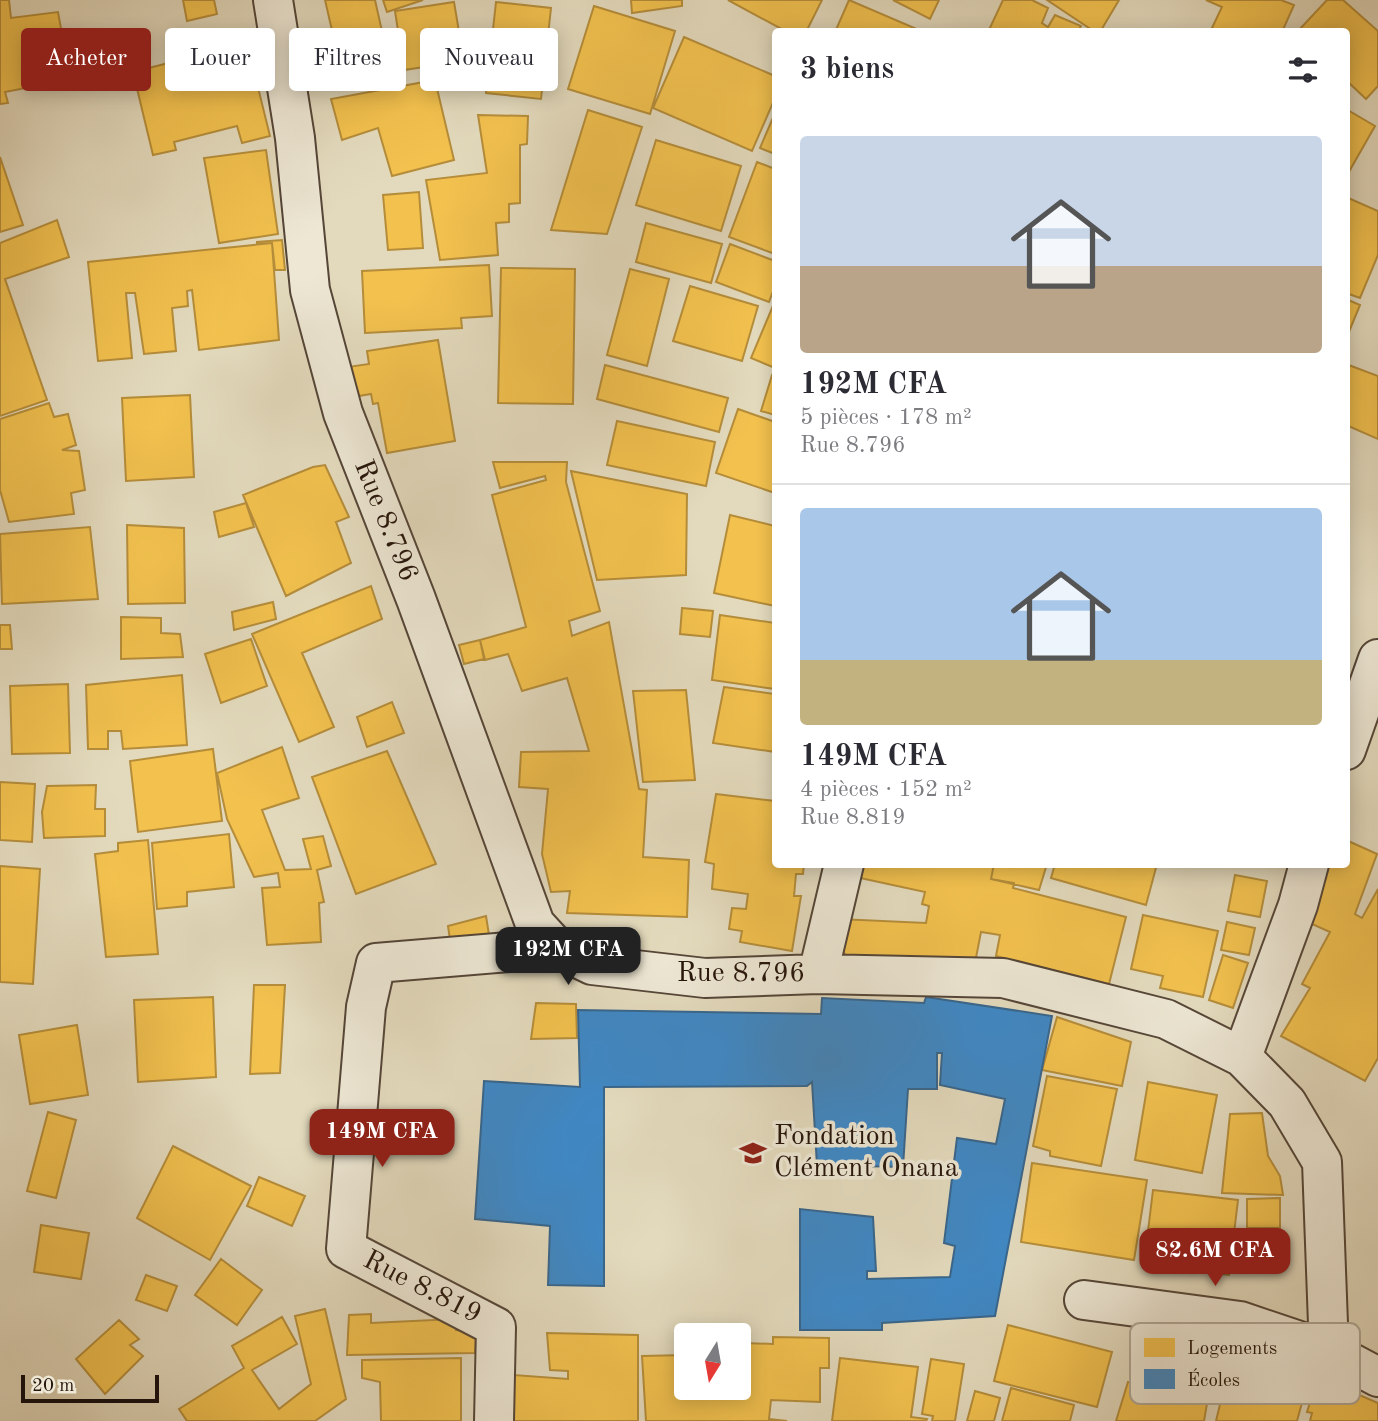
<!DOCTYPE html>
<html lang="fr">
<meta charset="utf-8">
<style>
:root{--surface:#fff;--page:#f7f7f7;--text:#2b2b33;--muted:#7c7c81;--line:#e1e1e2;--accent:#8f2418}
body{margin:0;font-family:"Old Standard TT",serif;background:var(--page);color:var(--text);height:100vh;display:flex;flex-direction:column;font-size:26px;white-space:nowrap}
*{box-sizing:border-box;margin:0}
p{font-size:23px;color:var(--muted)}
.icon{flex:none;width:38px;height:38px;fill:none;stroke:currentColor;stroke-width:2;stroke-linecap:round;stroke-linejoin:round}
.map{position:relative;flex:1;overflow:hidden}
.sheet{position:absolute;left:772px;top:28px;width:578px;height:840px;display:flex;flex-direction:column;background:var(--surface);border-radius:7px;box-shadow:0 4px 18px #0003}
.sheet>*{flex:none}
.guide{position:absolute;left:21px;top:28px;width:646px;height:63px;display:flex;gap:14px}
.needle{width:46px;rotate:191deg}
.fabs{position:absolute;left:674px;top:1323px;display:grid;gap:14px}
.fabs a{display:grid;place-items:center;width:77px;height:77px;border-radius:7px;background:var(--surface);box-shadow:0 4px 18px #0003;font-size:35px}
.scale{position:absolute;left:21px;bottom:18px;width:138px;box-sizing:border-box;padding-left:7px;border:4px solid #26150b;border-top:0;font-size:19px;line-height:24px;white-space:nowrap;color:#26150b;-webkit-text-stroke:5px #ede7d4;paint-order:stroke}
.price{position:absolute;translate:-50% -60px;padding:0 16px;border-radius:14px;background:var(--accent);color:#fff;font-size:23px;line-height:46px;filter:drop-shadow(0 2px 4px #0008)}
.price::after{content:'';position:absolute;left:50%;top:42px;width:21px;height:16px;margin-left:-10px;background:inherit;clip-path:polygon(0 0,100% 0,50% 100%)}
.price.selected{background:#222;color:#fff}
ul{padding:0;list-style:none}
li{display:grid;align-content:center;gap:14px;height:371px;padding:0 28px}
li+li{border-top:2px solid var(--line)}
li span{display:grid;place-items:center;height:217px;border-radius:7px;color:#555}
li>.icon{margin-inline-start:auto}
span .icon{width:126px;height:126px;fill:#fffc;stroke-width:1}
li b{font-size:30px}
h2{display:flex;justify-content:space-between;align-items:center;height:84px;padding:0 28px;font-size:30px}
.tag{padding:0 24px;border-radius:7px;background:var(--surface);box-shadow:0 4px 18px #0003;font-size:24px;line-height:63px}
.tag.selected{background:var(--accent);color:#fff}
.map>svg:first-child{display:block}
.homes{fill:#f2c14e;stroke:#b58d3a;stroke-width:2}
.schools{fill:#3f88c5;stroke:#38668d;stroke-width:2}
.lines{fill:none;stroke-linecap:round;stroke-linejoin:round}
.minor-casing{stroke:#554638;stroke-width:42}
.minor{stroke:#ede7d4;stroke-width:38}
.labels{text-anchor:middle;dominant-baseline:central;stroke-width:7;stroke-linejoin:round;paint-order:stroke}
.street-label{font-size:28px;fill:#26150b;stroke:#ede7d4}
.poi-label{font-size:28px;fill:#26150b;stroke:#ede7d4;text-anchor:start}
.key{fill:#ede7d4;stroke:#b1a898;stroke-width:2}
.key-label{font-size:19px;fill:#26150b}
</style>
<div class="map">
<svg width="1378" height="1421" viewBox="0 0 1378 1421">
<rect width="100%" height="100%" fill="#e3dabd"/>
<filter id="stains"><feTurbulence type="fractalNoise" baseFrequency=".00286" numOctaves="4"/><feColorMatrix values="0 0 0 0 .2 0 0 0 0 .09 0 0 0 0 .02 0 0 0 .5 -.17"/></filter>
<radialGradient id="worn" r=".72"><stop offset=".6" stop-color="#630" stop-opacity="0"/><stop offset="1" stop-color="#630" stop-opacity=".3"/></radialGradient>
<path class="homes" d="M0 0H9L11 18 58 12 66 56 57 57 61 81 5 92 8 103 0 104Z
M183 0H214L217 14 187 21Z
M325 0H375L390 67 343 78Z
M383 0H423L387 12Z
M631 0H682V6L632 13Z
M728 0H822L806 32H787Z
M849 0 919 30 918 32H835Z
M893 0H939L930 19Z
M1003 0H1032L1048 8 1042 23 1048 27 1055 15 1081 26 1078 32H988Z
M1047 0H1119L1100 32H1095Z
M1206 0H1281L1294 5 1282 32H1210L1222 7Z
M1327 0H1343L1378 31V86L1366 99 1346 80V32H1297Z
M454 2 464 61 404 70 395 11Z
M496 2 551 8 541 99 486 93Z
M594 6 675 31 650 114 568 89Z
M684 37 775 76V98L752 151 653 108Z
M247 43 270 136 242 143 237 126 174 142 176 150 153 155 133 72Z
M435 80 454 160 392 176 378 128 342 140 331 99Z
M1346 109 1375 126 1346 177Z
M588 110 642 127 607 234 551 230Z
M775 113V154L760 148Z
M478 115 528 116 527 144 520 145V203L509 204V222L496 223 498 255 440 260 426 180 487 173Z
M656 140 741 166 721 231 636 205Z
M266 150 278 234 219 243 204 158Z
M0 157 23 225 0 232Z
M757 162 775 169V254L729 237Z
M419 192 423 248 388 250 383 195Z
M1346 197 1378 211V255L1360 298 1346 293Z
M57 220 69 257 5 279 47 400 0 416V243Z
M646 223 722 244 711 283 636 262Z
M282 240 285 270H275L272 243 257 244V242Z
M272 243 279 340 199 350 192 290 187 291 188 306 172 308 176 351 144 354 135 293H126L132 358 98 361 88 262Z
M730 244 775 261V286L769 302 716 282Z
M489 265 492 316 461 318 462 328 365 333 362 271Z
M501 268 575 269 573 404 498 403Z
M630 269 669 279 647 366 607 355Z
M690 286 758 306 742 361 673 341Z
M1346 299 1360 305 1346 339Z
M775 301V368L751 358Z
M438 340 455 441 387 453 378 403 373 404 371 394 353 397 348 367 369 364 367 351Z
M1346 364 1378 376V439L1346 425Z
M605 365 728 398 719 432 597 399Z
M772 375 775 376V415L761 411Z
M190 395 194 477 126 481 122 398Z
M49 403 54 417 68 414 76 445 62 450 79 451 85 490 71 493 74 514 9 522 0 490V419Z
M738 409 775 422V493L716 473Z
M617 421 715 442 706 486 607 465Z
M493 462H567L566 482 600 611 569 621 572 636 609 622 639 789 647 790 643 857 689 860 687 917 567 913 570 891 551 892 542 854 548 789 519 787 521 752 589 751 567 678 522 691 508 654 485 660 480 640 526 627 492 495 546 480 545 476 500 488Z
M325 465 349 517 336 522 351 563 286 596 243 495 313 467Z
M571 471 687 494 686 575 597 580Z
M246 503 254 527 219 537 214 512Z
M730 515 775 526V606L714 593Z
M127 525 184 528 185 603 128 604Z
M90 527 98 599 2 604 0 534Z
M371 586 382 619 302 653 334 727 299 742 252 634Z
M273 602 276 619 234 630 232 612Z
M682 608 713 611 710 637 680 634Z
M720 615 775 623V689L712 680Z
M121 617 161 618V633L180 634 183 657 121 659Z
M0 625H10L12 649H0Z
M251 639 267 686 221 703 205 654Z
M480 640 484 659 464 664 459 645Z
M182 675 187 745 123 749 121 731H108V749H88L86 685Z
M68 684 70 753 12 754 10 686Z
M724 687 775 694V752L713 743Z
M686 690 695 780 643 782 633 691Z
M392 702 404 733 367 747 357 717Z
M282 747 299 798 262 810 285 870 311 869 303 839 323 836 331 866 317 870 324 902 319 903 321 942 267 945 262 888 280 887 278 873 254 877 227 819 217 773Z
M213 749 222 821 138 832 130 761Z
M387 751 436 864 356 894 312 777Z
M0 782 35 784 32 842 0 840Z
M96 785 95 809H105V836L44 838 42 812 47 786Z
M716 794 775 801V864H804L803 874H796L794 896H801L792 951 740 942 742 931 729 929 732 908 746 909 748 894 712 889 714 864 705 862Z
M229 834 234 887 187 892V906L157 909 152 843Z
M148 840 158 954 106 957 95 854 118 851V843Z
M1346 840 1377 854 1355 914 1362 918 1378 889V1058L1365 1081 1281 1036 1310 988 1302 984 1330 932 1303 920 1317 864H1346Z
M853 864H994L991 879 1014 883 1013 888 1126 917 1109 984 996 956 1000 935 981 932 975 963 847 959 835 933 839 919 926 923 929 906 922 904 925 892 851 876Z
M994 864H1047L1039 890 991 879Z
M1055 864H1157L1146 905 1051 878Z
M0 866 40 869 33 984 0 982Z
M1235 875 1267 881 1260 917 1228 911Z
M1143 915 1218 931 1203 997 1160 988 1163 976 1131 969Z
M486 916 490 941 451 947 448 926Z
M1227 922 1255 928 1249 955 1221 950Z
M1223 955 1248 963 1233 1008 1209 1000Z
M254 985H285L280 1073 250 1074Z
M213 997 216 1077 138 1082 134 1000Z
M536 1003 576 1004 577 1038 531 1039Z
M1057 1017 1131 1042 1122 1086 1042 1070Z
M77 1025 88 1095 30 1104 19 1035Z
M1047 1076 1117 1089 1101 1166 1050 1156V1151L1033 1146Z
M1148 1082 1217 1095 1202 1173 1135 1160Z
M48 1112 76 1120 56 1198 27 1191Z
M1262 1113 1268 1156 1280 1176 1283 1195 1222 1193 1230 1114Z
M173 1146 251 1186 210 1260 137 1218Z
M1032 1163 1147 1180 1134 1260 1021 1242Z
M259 1177 305 1196 292 1226 247 1206Z
M1153 1190 1238 1200 1229 1275 1144 1264Z
M1280 1198V1228H1247V1199Z
M41 1225 89 1233 81 1279 34 1272Z
M221 1259 262 1290 237 1325 195 1295Z
M146 1275 177 1286 167 1311 136 1300Z
M325 1309 346 1399 315 1421H187L179 1409 244 1368 232 1346 282 1317 297 1344 252 1370 279 1409 311 1384 295 1316Z
M371 1314V1323L455 1319 456 1330 476 1332 475 1353 347 1355 349 1315Z
M1139 1317 1224 1334V1380L1231 1368 1276 1378 1274 1392 1303 1399 1297 1421H1216L1222 1396 1209 1392 1204 1421H1116L1128 1382 1156 1389 1159 1380 1132 1375 1137 1346 1132 1345Z
M119 1320 139 1339 130 1345 143 1356 105 1394 76 1359Z
M1008 1325 1112 1352 1097 1407 994 1381Z
M547 1333 638 1335V1421H513L514 1375 568 1379V1371L550 1370Z
M773 1337 829 1338V1368H820V1402L771 1400 769 1419 787 1421H646L642 1356 686 1355V1388H738V1352H743L744 1343 773 1344Z
M461 1358V1421H381L380 1382 362 1378V1360Z
M840 1358 918 1367 911 1417 927 1419 926 1421H832Z
M931 1359 964 1364 955 1421H932L933 1416 922 1414Z
M1318 1377 1378 1403V1421H1310L1312 1413 1307 1412Z
M1011 1388 1074 1405 1070 1421H1002Z
M975 1391 1000 1398 994 1421H967Z"/>
<path class="schools" d="M926 997 1052 1016 995 1316 882 1323V1330H800V1209L873 1217 876 1271H867V1279L950 1277 955 1246 944 1243 957 1138 996 1144 1005 1099 940 1085 942 1053H937V1089H908L903 1167 817 1165 812 1082 807 1086 604 1087V1286L548 1285 550 1226 475 1219 484 1081 580 1087 578 1010 821 1014 822 998 924 1003Z"/>
<g class="lines">
<g class="minor-casing">
<path id="minor" d="M273 0 295 138 310 290 343 413 416 599 535 924 557 948 592 965 705 978 818 974 1003 978 1166 1019 1242 1057 1287 1103 1322 1162 1329 1351 1378 1377
M1346 750 1378 659
M818 974 844 864
M1242 1057 1298 905 1309 864
M1084 1300 1240 1321 1329 1351
M494 1421 496 1327 346 1249 366 1007 376 963 557 948"/>
</g>
<use href="#minor" class="minor"/>
</g>
<defs>
<g id="school-bare" transform="scale(2.1)"><path d="M0-5L7-2L0 1L-7-2ZM-4 1L0 2.5L4 1V4Q0 6-4 4Z" fill="#8f2418" stroke="#ede7d4" stroke-width="2.5" paint-order="stroke"/></g>
</defs>
<g fill-rule="evenodd">
<use href="#school-bare" x="753" y="1153"/>
</g>
<g class="labels">
<g class="street-label">
<text transform="translate(385 521) rotate(68)">Rue 8.796</text>
<text x="741" y="974">Rue 8.796</text>
<text transform="translate(422 1288) rotate(27)">Rue 8.819</text>
</g>
<g class="poi-label">
<text x="774" y="1137">Fondation<tspan x="774" dy="32">Clément Onana</tspan></text>
</g>
</g>
<rect x="1130" y="1323" width="230" height="81" rx="10" class="key"/>
<rect x="1144" y="1338" width="31" height="19" fill="#f2c14e"/>
<rect x="1144" y="1369" width="31" height="20" fill="#3f88c5"/>
<g class="key-label">
<text x="1187" y="1354">Logements</text>
<text x="1187" y="1386">Écoles</text>
</g>
<rect width="100%" height="100%" filter="url(#stains)"/>
<rect width="100%" height="100%" fill="url(#worn)"/>
</svg>
<div class="fabs">
<a><svg class="needle" viewBox="-14 -14 28 28"><path d="M0-13l5 13h-10z" fill="#e53935"/><path d="M0 13l5-13h-10z" fill="#7c7c81"/></svg></a>
</div>
<div class="scale">20 m</div>
<b class="price selected" style="left:568px;top:987px">192M CFA</b>
<b class="price" style="left:382px;top:1169px">149M CFA</b>
<b class="price" style="left:1215px;top:1288px">82.6M CFA</b>
<div class="guide">
<a class="tag selected">Acheter</a>
<a class="tag">Louer</a>
<a class="tag">Filtres</a>
<a class="tag">Nouveau</a>
</div>
<section class="sheet">
<h2>3 biens<svg class="icon" aria-label="filters" viewBox="0 0 24 24"><path d="M4 7h16M4 17h16"/><circle cx="9" cy="7" r="2"/><circle cx="15" cy="17" r="2"/></svg></h2>
<ul>
<li><span style="background:linear-gradient(#c9d6e8 60%,#b9a48a 0)"><svg class="icon" aria-label="home" viewBox="0 0 24 24"><path d="M3 11l9-7 9 7M6 9v11h12V9"/></svg></span><div><b>192M CFA</b><p>5 pièces · 178 m²</p><p>Rue 8.796</p></div></li>
<li><span style="background:linear-gradient(#a9c7e8 70%,#c2b280 0)"><svg class="icon" aria-label="home" viewBox="0 0 24 24"><path d="M3 11l9-7 9 7M6 9v11h12V9"/></svg></span><div><b>149M CFA</b><p>4 pièces · 152 m²</p><p>Rue 8.819</p></div></li>
</ul>
</section>
</div>
